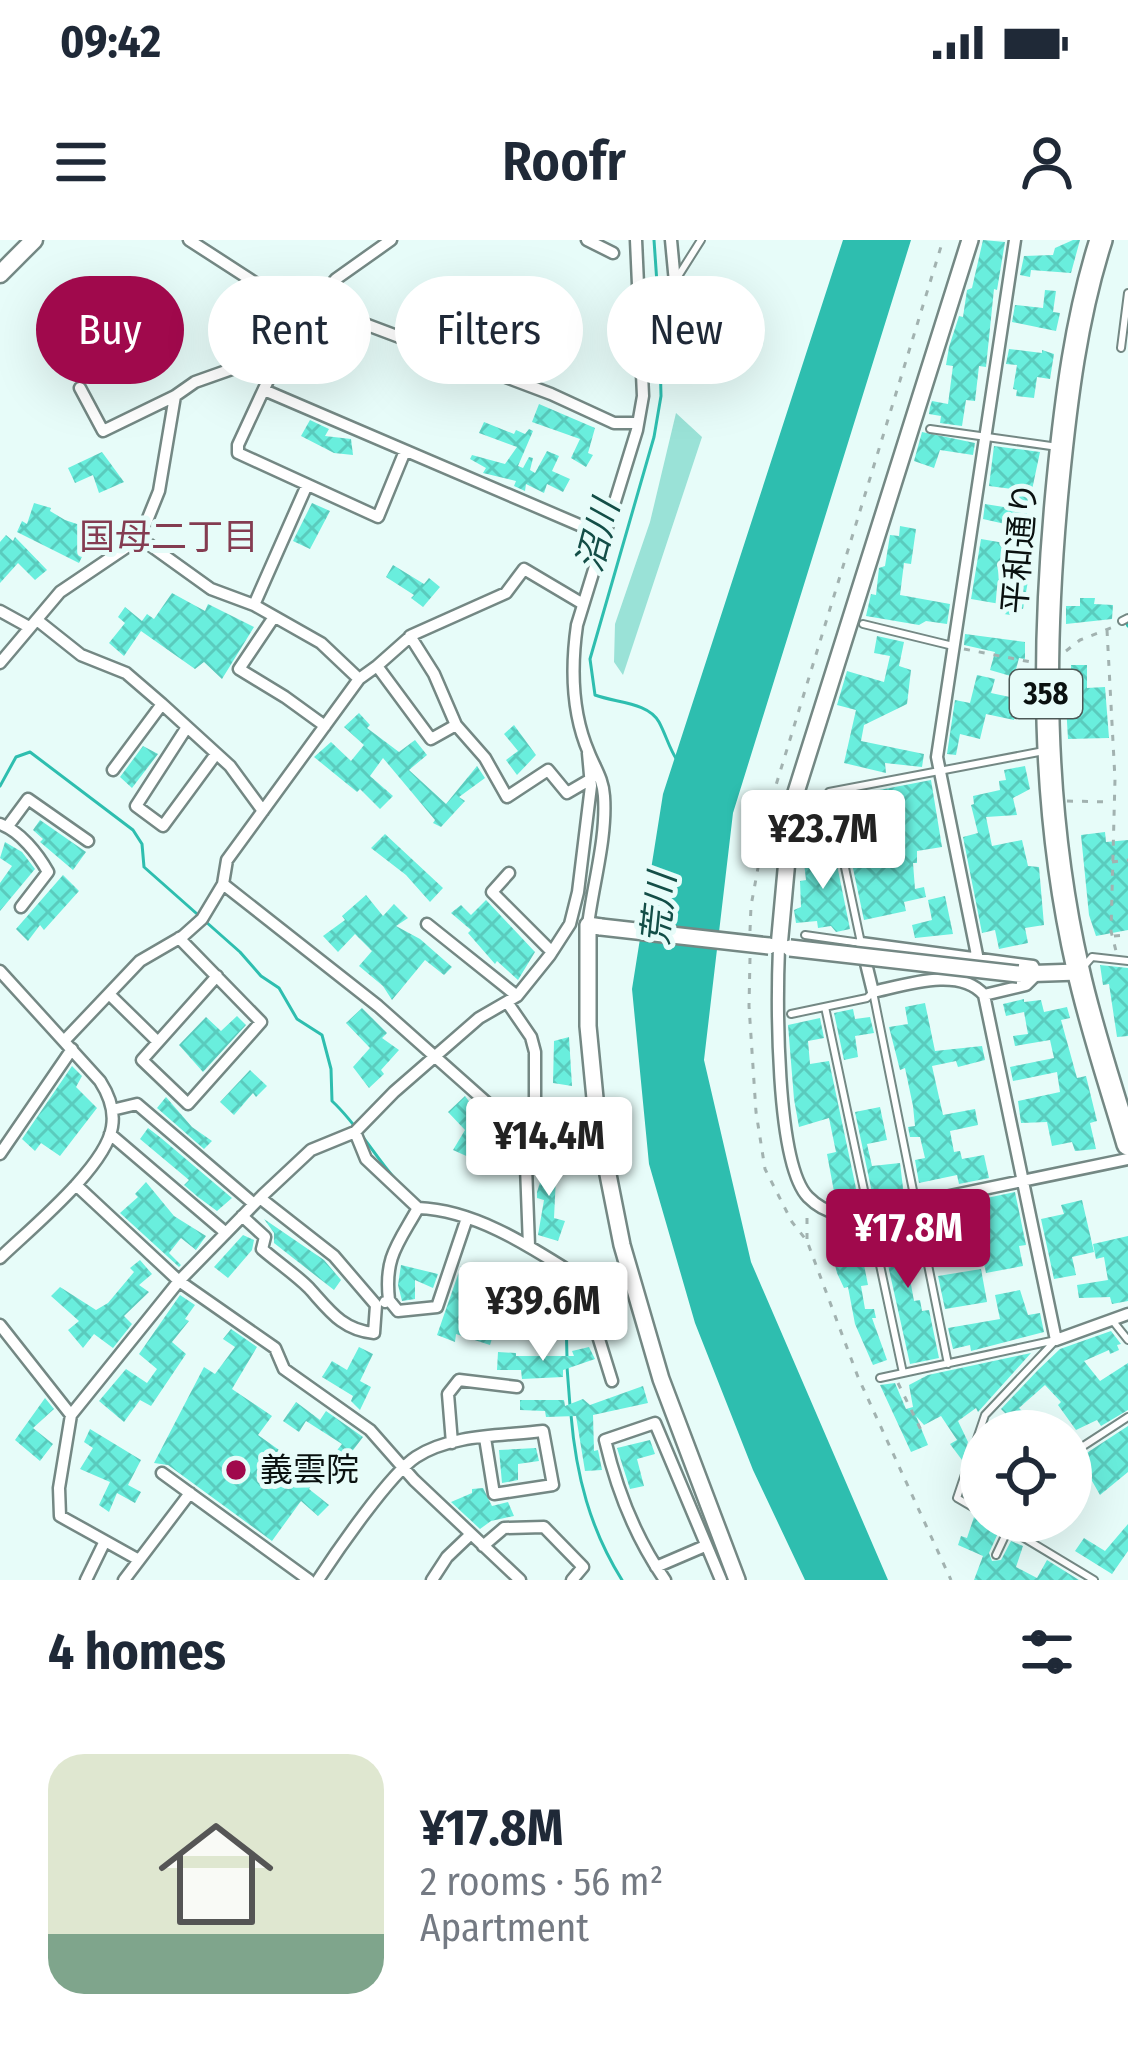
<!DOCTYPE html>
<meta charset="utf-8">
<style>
:root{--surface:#fff;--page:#f6f6f7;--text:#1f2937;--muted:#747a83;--accent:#a0094c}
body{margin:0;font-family:"Fira Sans Condensed","Noto Sans JP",sans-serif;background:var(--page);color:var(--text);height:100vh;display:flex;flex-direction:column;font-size:45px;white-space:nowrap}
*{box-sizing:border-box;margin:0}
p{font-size:39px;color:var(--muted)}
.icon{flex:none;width:66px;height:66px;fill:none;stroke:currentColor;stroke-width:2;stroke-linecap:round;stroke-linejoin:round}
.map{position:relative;height:1340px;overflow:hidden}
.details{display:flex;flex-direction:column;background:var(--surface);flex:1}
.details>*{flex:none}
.hud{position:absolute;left:36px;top:36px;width:1056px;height:108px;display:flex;gap:24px}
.buttons{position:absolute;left:960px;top:1170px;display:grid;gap:24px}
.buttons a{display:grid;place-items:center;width:132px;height:132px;border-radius:50%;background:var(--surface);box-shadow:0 12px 48px #0002;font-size:60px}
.price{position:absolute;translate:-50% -102px;padding:0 27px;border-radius:12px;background:#fff;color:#222;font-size:39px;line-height:78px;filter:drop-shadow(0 3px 6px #0008)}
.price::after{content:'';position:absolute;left:50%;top:72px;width:36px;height:27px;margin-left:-18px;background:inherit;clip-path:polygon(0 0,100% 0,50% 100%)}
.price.current{background:var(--accent);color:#fff}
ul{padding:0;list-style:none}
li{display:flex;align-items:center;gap:36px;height:300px;padding:0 48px}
li span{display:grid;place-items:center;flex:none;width:336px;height:240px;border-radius:36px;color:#555}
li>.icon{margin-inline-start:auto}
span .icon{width:144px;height:144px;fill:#fffc;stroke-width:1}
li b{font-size:51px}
h2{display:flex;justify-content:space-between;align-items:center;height:144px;padding:0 48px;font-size:51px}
.pill{padding:0 42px;border-radius:54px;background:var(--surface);box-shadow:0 12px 48px #0002;font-size:42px;line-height:108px}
.pill.current{background:var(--accent);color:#fff}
.status{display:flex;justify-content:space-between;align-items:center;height:84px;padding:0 60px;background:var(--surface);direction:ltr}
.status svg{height:33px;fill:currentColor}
header{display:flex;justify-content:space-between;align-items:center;height:156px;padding:0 48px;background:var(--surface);font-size:54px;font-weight:600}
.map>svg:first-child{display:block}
.green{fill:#9ae2d7}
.water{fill:#2ebeaf}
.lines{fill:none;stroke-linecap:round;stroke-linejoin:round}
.stream{stroke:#2ebeaf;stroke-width:3}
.building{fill:url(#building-cross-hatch)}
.lane-casing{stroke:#748884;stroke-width:10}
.street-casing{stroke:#748884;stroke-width:15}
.secondary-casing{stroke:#748884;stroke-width:20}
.primary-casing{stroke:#748884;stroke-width:21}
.highway-casing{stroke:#748884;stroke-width:26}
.path{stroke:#a2b2b0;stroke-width:3;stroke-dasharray:6 9;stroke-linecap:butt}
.lane{stroke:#fff;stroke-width:6}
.street{stroke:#fff;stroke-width:10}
.secondary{stroke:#fff;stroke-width:15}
.primary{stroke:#fff;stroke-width:16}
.highway{stroke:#fff;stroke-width:21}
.secondary-bridge-casing{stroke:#748884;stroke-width:20;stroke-linecap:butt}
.secondary-bridge{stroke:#fff;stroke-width:15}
.poi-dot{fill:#a0094c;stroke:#e7fcf9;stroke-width:4.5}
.labels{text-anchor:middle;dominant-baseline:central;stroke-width:10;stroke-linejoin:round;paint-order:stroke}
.shield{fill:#e7fcf9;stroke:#4c5856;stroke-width:3}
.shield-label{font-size:30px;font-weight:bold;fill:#0a1110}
.street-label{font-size:33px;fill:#0a1110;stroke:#e7fcf9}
.poi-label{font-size:33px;fill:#0a1110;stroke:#e7fcf9;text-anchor:start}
.water-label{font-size:36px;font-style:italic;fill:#134e47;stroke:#e7fcf9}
.neighbourhood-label{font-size:36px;fill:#843c51;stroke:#e7fcf9}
</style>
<div class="status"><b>09:42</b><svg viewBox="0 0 49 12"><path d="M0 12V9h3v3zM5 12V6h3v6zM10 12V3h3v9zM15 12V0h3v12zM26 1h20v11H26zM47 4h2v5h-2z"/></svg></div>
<header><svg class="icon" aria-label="menu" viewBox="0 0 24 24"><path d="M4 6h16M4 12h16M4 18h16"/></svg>Roofr<svg class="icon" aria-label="person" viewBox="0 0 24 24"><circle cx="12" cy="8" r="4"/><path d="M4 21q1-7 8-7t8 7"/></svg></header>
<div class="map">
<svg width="1128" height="1340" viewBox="0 0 1128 1340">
<defs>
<pattern id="building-cross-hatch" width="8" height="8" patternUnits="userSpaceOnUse" patternTransform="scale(3)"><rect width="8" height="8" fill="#69eedd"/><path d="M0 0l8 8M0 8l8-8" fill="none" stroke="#5acbbd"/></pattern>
</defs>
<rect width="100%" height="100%" fill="#e7fcf9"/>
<path class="green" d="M676 173 702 197 623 435 614 422 615 384 650 282Z"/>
<path class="water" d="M843 0H911L733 573 704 820 751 1022 888 1340H805L753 1230 695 1083 649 924 632 749 663 554Z"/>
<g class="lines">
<path class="stream" d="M654 0 658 58
M659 74 661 156 654 197 590 419 595 455C616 463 648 462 659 482 666 495 669 508 677 520
M1127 384 1128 386
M0 546 16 517 30 512 133 590 142 604 144 627 240 712 261 736 279 748 297 779 322 795 331 829 332 861C358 885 372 913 396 940
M566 1078 567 1118
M567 1127 570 1166
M571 1175C576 1235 590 1289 622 1340"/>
</g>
<path class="building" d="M983 0 1005 2 997 50 994 49 986 127 979 126 975 161 966 160 962 186 940 183 941 176 929 174 930 167 932 161 948 164 953 126 946 125 949 107 959 76 963 77 967 50 972 48Z
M1073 0H1080L1071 33 1031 30 1030 37 1020 35 1024 16 1053 15 1055 8Z
M1045 50 1056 51 1053 72 1060 73 1056 91 1012 82 1015 65 1043 68Z
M1009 109 1042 113V110L1054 114 1050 139 1037 137 1034 158 1016 156 1017 150 1013 149 1017 125 1006 124Z
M539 164 595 188 588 213 593 215 586 227 571 218 580 199 532 182Z
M310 180 329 189 325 196 351 199 353 215 334 213 301 196Z
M484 182 514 194 516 190 525 194 529 189 533 191 518 226 523 228 529 217 533 218 530 230 535 233 547 211 559 216 552 231 570 239 563 252 547 244 544 253 526 244 525 251 514 246 516 241 483 233 486 228 470 219 472 215 505 224 517 207 479 193Z
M922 192 975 203 973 215 940 210 934 228 914 221Z
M994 206 1040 212 1025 283 1006 280 1005 284 983 279 985 264 1010 268 1012 249 989 246Z
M102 212 124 242 99 253 93 235 75 243 68 228Z
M34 263 51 268 50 271 65 280 95 290 79 323 17 292 22 281 27 284Z
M312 263 330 271 310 309 293 301Z
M900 286 916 289 911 324 904 323 900 355 950 364 947 384 926 381 919 385 866 376 871 354 876 355 879 328 885 326 890 295 899 296Z
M6 295 13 301 15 297 47 330 35 340 18 323 0 343V302Z
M981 299 1016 305 1010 338 1028 341 1023 369 1019 368 1017 376 1004 374 1006 365 971 359Z
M393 325 424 344 429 338 440 347 423 367 411 358 414 355 386 337Z
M172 353 205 371 208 364 254 387 222 439 204 422 195 429 141 391 124 416 109 403 125 383 118 377 125 367 142 381 147 374 154 379Z
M1080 358H1095L1094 364 1113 365 1112 379 1066 384V366H1080Z
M965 394 1025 402V419L1019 418 1014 437 990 430 995 412 964 405Z
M877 396 904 402 899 426 911 430 907 464 864 485 861 501 924 514 922 527 885 523 886 533 844 523 856 470 837 465 847 431 884 442 890 416 874 413Z
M1071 425H1087V448L1105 447 1109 498 1068 499 1065 447H1071Z
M977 435 995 439 991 453 1019 459 1014 480 986 474 980 499 960 494 956 515 947 514 955 460 970 463Z
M359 473 370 485 367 488 399 512 415 500 427 515 409 530 446 564 477 526 485 538 459 557 465 561 441 587 433 583 435 580 383 518 370 536 393 556 380 569 360 549 357 552 314 517 331 502 351 521 364 505 344 487Z
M514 485 536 515 517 535 506 520 518 511 504 494Z
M143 506 158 514 132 548 120 537Z
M1025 526 1030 549 1013 558 1017 575 986 577 992 606 1022 600 1028 626 1039 627 1044 685 1025 688 1028 703 999 709 995 690 982 693 963 597 978 593 971 565 974 564 973 556 1000 550 999 541 1006 540 1004 530Z
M931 540 942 607 917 611V623H913L915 649 924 647 926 657 904 662 906 671 864 680 838 558Z
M40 580 86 612 73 630 40 602 43 599 33 590Z
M1105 592 1106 602 1128 600V690L1096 696 1089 675 1081 595Z
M385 594 443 648 430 662 406 635 371 608Z
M832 600 850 689 836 692 831 686 818 688 817 681 796 683 794 670 801 667 800 641 806 640 803 614 824 612 823 601Z
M5 602 22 612 35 629 0 671V643L12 626 0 618Z
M63 635 79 651 44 690 40 685 28 701 16 689Z
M366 655 383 676 394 664 408 678 396 686 420 699 452 727 444 735 425 720 392 760 383 746 359 726 372 711 355 694 338 712 323 696 345 680 342 676Z
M945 656 953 694 915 698 912 685 932 680 928 660Z
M486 660 535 712 518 740 497 721 495 724 468 693 471 690 451 673 461 665 471 675Z
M1100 725 1128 728V796L1117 797 1109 744 1103 745Z
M1024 759V762L1041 760 1044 772 1067 767 1070 778 1061 780 1077 838 1086 836 1097 881 1090 883 1096 909 1075 911 1072 902 1052 906 1047 882 1021 883 1018 861 1060 852 1057 832 1013 841 1010 827 1054 818 1050 800 1015 806 1013 796 1028 794 1024 772 1006 776 1003 764Z
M925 763 935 811 982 806 985 820 958 827 956 821 932 826 943 875 975 869 978 885 950 891 954 912 960 911 962 919 984 915 989 938 959 944 957 935 919 943 915 920 925 918 920 897H910L908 887 915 886 913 866 905 828 900 830 889 787 908 784 905 767Z
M362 768 387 793 382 798 399 810 381 830 384 834 369 848 353 827 370 808 346 783Z
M853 769 855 779 870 777 874 793 855 796 858 817 844 820 834 773Z
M237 776 246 785 203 832 179 805 206 777 221 791Z
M820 778 824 798 808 801 810 824 829 821 857 953 835 957 827 914 836 912 829 878 799 887 794 859 788 785Z
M569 797 572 846 553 843 554 801Z
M72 826 82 836 76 847 97 868 60 916 41 903 35 911 22 899Z
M250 830 267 846 256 857 253 853 234 875 220 862Z
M465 856 474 868 470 873 486 881 473 903 499 913 493 928 453 910 465 890 448 872Z
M166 857 192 887 212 901 204 909 157 868Z
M880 867 887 900 867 904 872 926 900 923 904 956 874 962 855 872Z
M148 888 161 898 232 958 217 971 198 957 184 945 189 940 140 899Z
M544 912 557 916 554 978 565 981 558 1001 538 995 544 960 537 958V952L544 930 540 928Z
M146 942 174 976 206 996 196 1010 181 998 169 1013 181 1025 179 1027 120 973 138 957 135 954Z
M1015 952 1026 1005 1019 1006 1023 1026 986 1033 980 1005 962 1009 960 1001 932 1006 925 971Z
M1082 960 1094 1012 1072 1017 1076 1035 1054 1039 1041 979 1064 974 1061 965Z
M910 974 917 1009 911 1011 914 1027 908 1028 914 1061 920 1060 922 1071 929 1070 939 1118 910 1124 882 998 890 996 886 979Z
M264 979 324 1020 341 1040 334 1050 274 1003V993Z
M243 995 254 1000 252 1010 228 1038 214 1027Z
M840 995 841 1000 866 996 871 1018 863 1020 868 1045 861 1046 865 1069H874L876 1078H872L887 1120 873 1125 855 1084 848 1047 844 1048 837 1033 828 998Z
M1128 996V1061L1112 1064 1110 1057 1079 1058 1077 1045 1108 1040 1104 1017 1096 1019 1093 1004Z
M140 1020 152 1034 139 1045 149 1052 124 1076 132 1084 113 1108 94 1094 83 1108 68 1090 79 1081 51 1056 60 1047 96 1070 108 1063 134 1032 130 1028Z
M401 1025 438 1034 433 1048 415 1040V1059L402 1061 398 1045Z
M461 1026 510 1042 506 1052H556L553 1081 540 1079 541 1071 517 1069 518 1063 471 1044 458 1080 495 1089 490 1105 456 1094 455 1102 437 1095Z
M981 1029 987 1062 945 1069 938 1036Z
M1020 1050 1028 1075 1040 1073 1044 1092 971 1111 970 1105 953 1109 948 1088 1000 1079 995 1055Z
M180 1055 195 1065 185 1079 189 1081 172 1102 186 1114 151 1166 140 1160 124 1182 99 1161 126 1129 147 1143 157 1129 139 1114Z
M231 1089 257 1107 232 1149 272 1176 258 1195 317 1237 309 1249 329 1265 318 1276 301 1261 272 1301 168 1225 154 1223 204 1127 215 1134 235 1107 223 1099Z
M1111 1091 1121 1104 1117 1105 1119 1110 1110 1114 1109 1110 1084 1121 1100 1141 1128 1123V1170L1101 1186 1097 1180 1076 1190 1058 1165 1061 1162 1045 1145 1019 1168 1033 1182 1037 1178 1048 1191H1009L1016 1184 1001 1169 1038 1130 1060 1109Z
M359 1107 373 1114 360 1141 371 1147 360 1170 351 1161 353 1156 322 1137 332 1121 347 1130Z
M589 1107 595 1119 563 1130V1137L522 1139 521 1130H497L498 1112 516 1113V1116H574L572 1111Z
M1031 1113 978 1172 976 1168 958 1181 968 1202 962 1220 950 1204 957 1200 941 1176 924 1185 916 1176 928 1205 911 1212 880 1145 895 1143 906 1169 913 1167 909 1145 928 1135Z
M643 1146 648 1163 593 1175 594 1211 598 1210 602 1230 585 1231 576 1176 546 1177 545 1171 520 1170V1160H564L565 1166 583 1159 590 1165Z
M45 1158 54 1169 33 1188 53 1204 40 1221 15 1200Z
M296 1162 320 1180 326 1171 363 1197 338 1230 327 1223 342 1204 306 1181 299 1192 283 1181Z
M1128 1186V1232L1100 1255 1079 1218Z
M90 1189 141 1220 128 1245 141 1252 135 1263 117 1253 109 1272 99 1265 110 1242 80 1229 93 1208 84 1202Z
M650 1200 655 1214 637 1219 644 1246 630 1249 617 1208Z
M536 1208 539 1221 518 1224V1240L502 1243 499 1210Z
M483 1248 492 1266 508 1262 514 1276 491 1281 480 1289 451 1262 472 1253V1249Z
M974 1277 999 1291 989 1313 992 1321 1001 1320 1011 1301 1023 1306 1016 1327 1037 1338 1047 1320 1079 1340H974L983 1316 958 1305 961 1296 967 1298Z
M1128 1284V1311L1112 1334 1075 1311 1084 1298 1105 1311Z"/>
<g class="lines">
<g class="lane-casing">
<path id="lane" d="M677 38 701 0
M1121 108 1128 53
M930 189 1058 207
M1122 381 1128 378
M863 384 953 406
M805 695 861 703 829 552 1044 511
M1085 725 1092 717 1128 721
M825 767 903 1133
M791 774 867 758 873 752 948 1124
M1112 1080 1128 1100
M880 1138 1056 1100
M1071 1214 1128 1177
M981 1272 957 1258 985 1175 1055 1101
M996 1281 1094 1340
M996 1315 1012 1281"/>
</g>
<g class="street-casing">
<path id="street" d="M189 0 308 77
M391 0 336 39 289 95 238 205V213L378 277 405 211
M587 0 613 13
M317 66 551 154 614 183H638
M641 78 676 53 671 0
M80 148 103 191 175 156 195 142 277 113
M264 150 605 296
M140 298 211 349 254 365 321 403 359 439
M254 365 307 245
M0 371 29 387
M274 377 239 429 285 457 325 486
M37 380 81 415 126 433 162 464 113 530
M410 396 434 434 456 485 485 518 507 557 548 530 567 553 591 539
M0 423 60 352 140 298 159 251 175 156
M377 426 412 395 506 353 524 329 583 364
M162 464 230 526 263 571
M187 487 136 566 163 586 216 514
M0 584C20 591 38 614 48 632L21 667
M8 586 28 559 88 601
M509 633 492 652 552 712
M223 644 378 766 531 902
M427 684 517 756
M588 685C593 644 607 598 604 556 603 539 595 528 589 513 572 474 571 427 577 385L637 190 643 156 636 0
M179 698 261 782 188 864 142 820 217 736
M779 707C777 756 775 923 808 957 826 975 844 976 868 973L1128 919
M978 720 937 517 1015 0
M0 731 100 841C109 855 115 870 112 887 106 927 30 989 0 1018
M109 754 158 802
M984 755 1026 745 1037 734 1033 726 861 703 873 752C905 745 960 726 984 755L1056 1100 1128 1074
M507 762 531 797 535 812V897L526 926 529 1006
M64 801 140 721 183 696 202 679 223 644 227 620 359 439 377 426 431 499 456 485
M112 870 137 864 254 964
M355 892 366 919 418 968C476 970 531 1007 580 1038L612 1141
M110 894 226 993
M0 914 72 809
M76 945 179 1041 275 1108 284 1129 370 1190 414 1240 520 1340
M242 976 265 997 262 1009C277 1022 295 1034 309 1048 329 1070 342 1090 374 1093L376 1065 334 1016 260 958
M389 1060 398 1071 437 1067 467 978
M385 1062 389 1060C384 1017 398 1004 418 968
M0 1085 71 1175 59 1248 60 1276 105 1301 86 1340
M71 1175 179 1041 263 955 311 910 355 892 394 852 479 778 517 756 550 715 570 684 578 652 591 546 588 513
M452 1203 448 1154 459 1140 517 1147
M162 1233 309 1340
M105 1301 139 1320
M483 1306 504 1288 544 1287 583 1327 572 1340
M656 1327 705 1306
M124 1340 190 1253
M318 1340C337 1311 390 1234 416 1217 451 1194 503 1196 543 1191L553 1245 494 1254 485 1198
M432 1340 447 1317 470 1295
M665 1340C635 1297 617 1251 605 1200L655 1183 721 1340"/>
</g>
<g class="secondary-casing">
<path id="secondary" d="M601 687 588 685V786L597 879 622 1005 661 1139 737 1340
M779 707 792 565 970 0
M1018 734 1078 732"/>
</g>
<g class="primary-casing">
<path id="primary" d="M0 34 34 0"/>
</g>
<g class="highway-casing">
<path id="highway" d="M1101 0C1076 78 1066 160 1058 241 1042 405 1041 567 1078 729 1091 788 1111 846 1128 904"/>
</g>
<path class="path" d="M1107 390 1115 539 1111 691 1116 711
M964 409 1031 422
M1066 411 1080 400 1116 386
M1067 561 1111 562
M1112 622 1128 620
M750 691 751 666 769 568 943 0
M1114 696 1128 695
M750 718 749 766 756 872 765 929 792 982 807 1001 858 1137 951 1340
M807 999V973
M898 1143 921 1190"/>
<use href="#lane" class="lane"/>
<use href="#street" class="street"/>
<use href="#secondary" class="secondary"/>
<use href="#primary" class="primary"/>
<use href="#highway" class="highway"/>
<g class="secondary-bridge-casing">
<path id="secondary-bridge" d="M601 687 769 706
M790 708 1018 734"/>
</g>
<use href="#secondary-bridge" class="secondary-bridge"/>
</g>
<circle class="poi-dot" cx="236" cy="1230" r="12"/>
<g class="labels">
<rect class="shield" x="1010" y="430" width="72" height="48" rx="9"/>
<g class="shield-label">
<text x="1046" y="454">358</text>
</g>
<g class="street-label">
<text transform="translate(1020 308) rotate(-85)">平和通り</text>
</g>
<g class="poi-label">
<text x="260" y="1230">義雲院</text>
</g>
<g class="water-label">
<text transform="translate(598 296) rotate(-75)">沼川</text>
<text transform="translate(659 669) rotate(-84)">荒川</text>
</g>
<g class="neighbourhood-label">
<text x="169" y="297">国母二丁目</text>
</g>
</g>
</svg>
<div class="buttons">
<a><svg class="icon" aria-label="locate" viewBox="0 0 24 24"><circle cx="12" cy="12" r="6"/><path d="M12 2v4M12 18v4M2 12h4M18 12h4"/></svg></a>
</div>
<b class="price" style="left:823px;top:652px">¥23.7M</b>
<b class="price" style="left:549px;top:959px">¥14.4M</b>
<b class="price current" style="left:908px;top:1051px">¥17.8M</b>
<b class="price" style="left:543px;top:1124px">¥39.6M</b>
<div class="hud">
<a class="pill current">Buy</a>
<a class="pill">Rent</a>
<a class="pill">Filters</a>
<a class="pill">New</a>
</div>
</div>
<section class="details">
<h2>4 homes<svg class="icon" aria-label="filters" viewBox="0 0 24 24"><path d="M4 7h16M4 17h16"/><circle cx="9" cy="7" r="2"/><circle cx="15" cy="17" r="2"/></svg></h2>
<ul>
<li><span style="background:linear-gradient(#dfe7d0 75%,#7fa58c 0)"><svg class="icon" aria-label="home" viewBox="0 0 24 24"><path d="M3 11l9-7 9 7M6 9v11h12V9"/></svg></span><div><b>¥17.8M</b><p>2 rooms · 56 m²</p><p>Apartment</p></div></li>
</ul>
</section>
